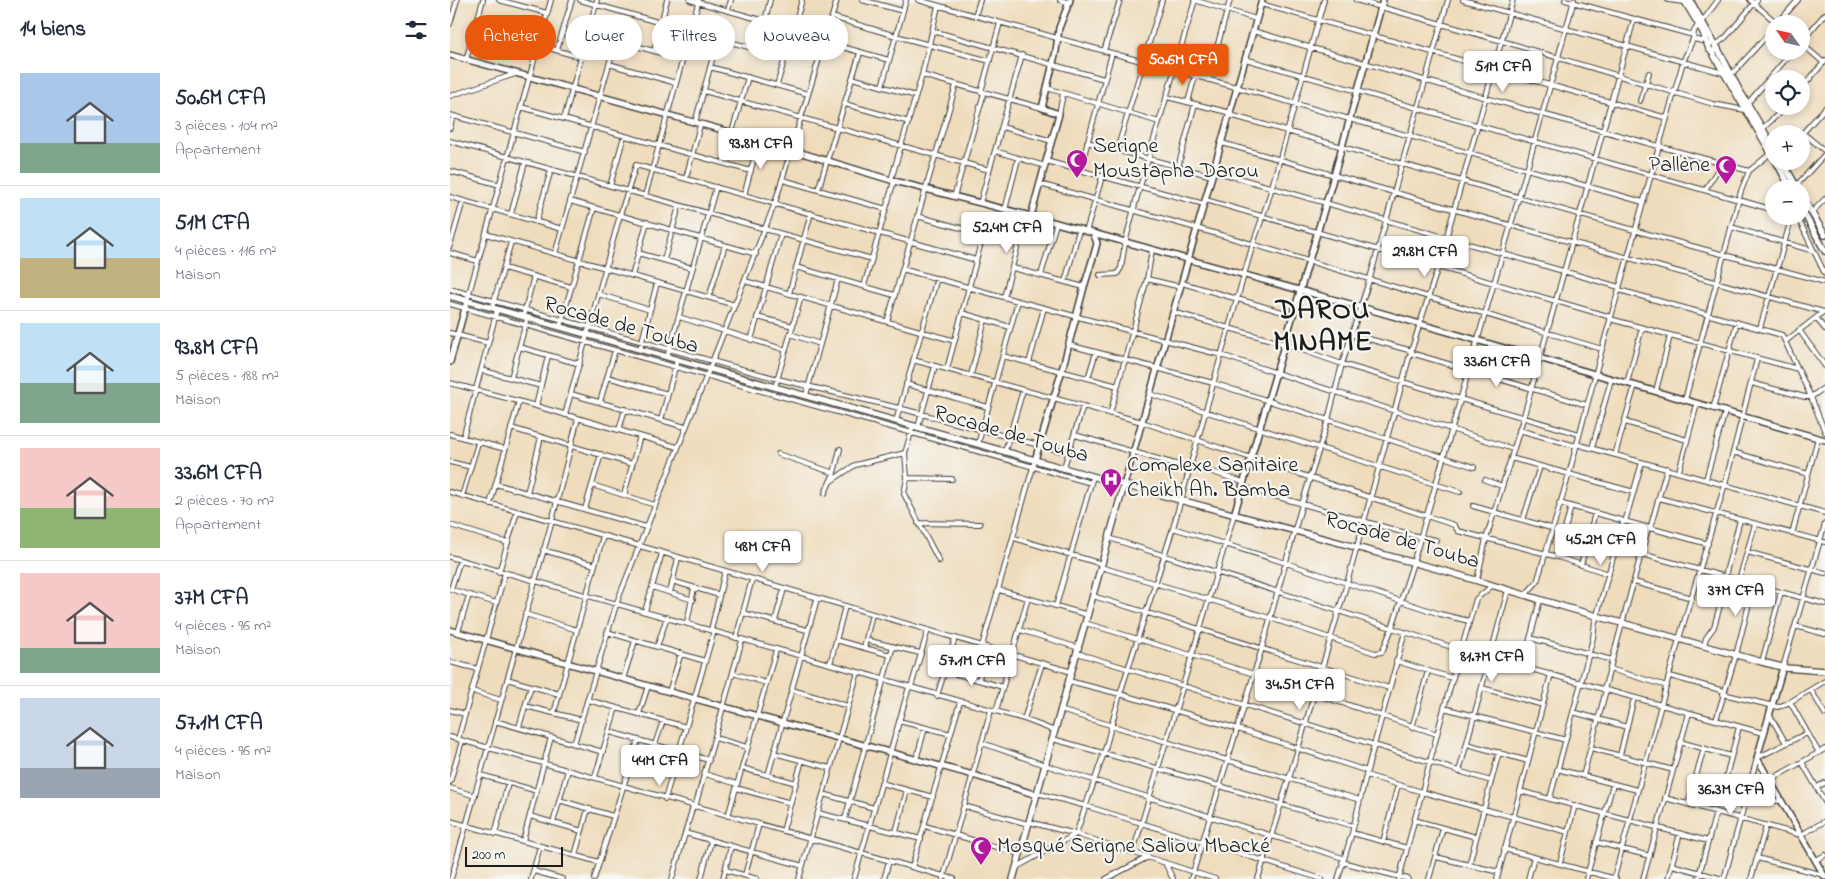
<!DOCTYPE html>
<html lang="fr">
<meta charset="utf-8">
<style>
:root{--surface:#fff;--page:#f6f6f7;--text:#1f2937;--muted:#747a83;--line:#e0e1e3;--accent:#ea580c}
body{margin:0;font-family:"Indie Flower",sans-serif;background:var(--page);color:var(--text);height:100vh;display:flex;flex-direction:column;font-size:19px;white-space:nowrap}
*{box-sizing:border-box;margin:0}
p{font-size:16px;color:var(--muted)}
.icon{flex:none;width:28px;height:28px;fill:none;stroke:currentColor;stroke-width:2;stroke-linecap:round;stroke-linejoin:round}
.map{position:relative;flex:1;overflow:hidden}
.panel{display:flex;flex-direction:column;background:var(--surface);width:450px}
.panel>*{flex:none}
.top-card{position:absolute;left:15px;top:15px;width:475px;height:45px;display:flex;gap:10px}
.needle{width:32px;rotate:304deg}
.buttons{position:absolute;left:1315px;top:15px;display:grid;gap:10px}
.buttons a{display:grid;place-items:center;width:45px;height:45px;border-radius:50%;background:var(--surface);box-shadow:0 2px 8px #0003;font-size:25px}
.scale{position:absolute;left:15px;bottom:12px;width:98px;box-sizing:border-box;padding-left:5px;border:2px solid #1c1c1c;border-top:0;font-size:14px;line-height:18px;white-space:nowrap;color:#1c1c1c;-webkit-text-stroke:4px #f6f6f2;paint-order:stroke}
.price{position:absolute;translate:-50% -42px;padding:0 11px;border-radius:5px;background:#fff;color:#222;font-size:16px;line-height:32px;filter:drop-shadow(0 1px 2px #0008)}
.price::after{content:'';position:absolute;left:50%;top:30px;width:15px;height:11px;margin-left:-8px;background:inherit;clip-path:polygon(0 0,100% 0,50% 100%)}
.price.current{background:var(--accent);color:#fff}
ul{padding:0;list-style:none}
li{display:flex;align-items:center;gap:15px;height:125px;padding:0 20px}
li+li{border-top:1px solid var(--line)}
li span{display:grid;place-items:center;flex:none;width:140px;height:100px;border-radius:0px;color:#555}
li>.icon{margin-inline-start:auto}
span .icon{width:60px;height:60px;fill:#fffc;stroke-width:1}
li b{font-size:21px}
h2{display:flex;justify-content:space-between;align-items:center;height:60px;padding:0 20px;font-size:21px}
.tag{padding:0 18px;border-radius:22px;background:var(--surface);box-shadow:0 2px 8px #0003;font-size:18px;line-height:45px}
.tag.current{background:var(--accent);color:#fff}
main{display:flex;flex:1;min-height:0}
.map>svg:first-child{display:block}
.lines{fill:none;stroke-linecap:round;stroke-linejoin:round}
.street-casing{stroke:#3c3934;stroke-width:6}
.secondary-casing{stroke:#3c3934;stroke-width:8}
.primary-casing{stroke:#3c3934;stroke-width:8}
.street{stroke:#fff;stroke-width:4}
.secondary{stroke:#fff;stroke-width:5}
.primary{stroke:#fff;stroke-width:5.5}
.labels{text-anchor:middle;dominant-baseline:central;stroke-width:4.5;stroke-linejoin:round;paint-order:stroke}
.poi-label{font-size:22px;fill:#1c1c1c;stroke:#f6f6f2;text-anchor:start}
.street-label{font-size:22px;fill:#1c1c1c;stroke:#f6f6f2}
.district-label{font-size:28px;font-weight:bold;letter-spacing:1px;fill:#1c1c1c;stroke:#f6f6f2}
</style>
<main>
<section class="panel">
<h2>14 biens<svg class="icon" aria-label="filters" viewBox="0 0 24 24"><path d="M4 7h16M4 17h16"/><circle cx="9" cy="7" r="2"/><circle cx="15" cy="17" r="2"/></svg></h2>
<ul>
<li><span style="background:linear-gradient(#a9c7e8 70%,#7fa58c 0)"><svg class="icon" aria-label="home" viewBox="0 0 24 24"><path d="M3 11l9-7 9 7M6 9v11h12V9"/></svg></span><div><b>50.6M CFA</b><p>3 pièces · 104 m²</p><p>Appartement</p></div></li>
<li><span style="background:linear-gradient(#bfe0f5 60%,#c2b280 0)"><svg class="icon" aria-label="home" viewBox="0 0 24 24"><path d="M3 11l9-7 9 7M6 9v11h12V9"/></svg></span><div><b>51M CFA</b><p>4 pièces · 116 m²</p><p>Maison</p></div></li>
<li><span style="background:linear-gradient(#bfe0f5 60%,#7fa58c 0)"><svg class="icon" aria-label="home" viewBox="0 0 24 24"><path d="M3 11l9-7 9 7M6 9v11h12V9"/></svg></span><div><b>93.8M CFA</b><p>5 pièces · 188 m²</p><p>Maison</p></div></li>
<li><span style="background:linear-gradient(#f6c9c9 60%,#8fb573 0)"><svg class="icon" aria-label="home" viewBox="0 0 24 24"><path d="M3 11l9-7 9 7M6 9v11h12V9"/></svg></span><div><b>33.6M CFA</b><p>2 pièces · 70 m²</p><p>Appartement</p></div></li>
<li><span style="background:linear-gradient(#f6c9c9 75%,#7fa58c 0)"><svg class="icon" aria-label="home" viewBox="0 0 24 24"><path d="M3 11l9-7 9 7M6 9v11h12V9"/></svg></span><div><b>37M CFA</b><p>4 pièces · 96 m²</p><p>Maison</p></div></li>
<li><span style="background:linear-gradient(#c9d6e8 70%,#9aa5b1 0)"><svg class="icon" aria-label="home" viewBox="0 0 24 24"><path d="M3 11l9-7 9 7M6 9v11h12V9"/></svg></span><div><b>57.1M CFA</b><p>4 pièces · 96 m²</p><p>Maison</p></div></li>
</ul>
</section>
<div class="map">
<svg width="1375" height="879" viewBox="0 0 1375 879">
<rect width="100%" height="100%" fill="#f6f6f2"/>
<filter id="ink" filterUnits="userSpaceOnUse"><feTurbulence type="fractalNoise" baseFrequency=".02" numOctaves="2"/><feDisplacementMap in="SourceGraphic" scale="10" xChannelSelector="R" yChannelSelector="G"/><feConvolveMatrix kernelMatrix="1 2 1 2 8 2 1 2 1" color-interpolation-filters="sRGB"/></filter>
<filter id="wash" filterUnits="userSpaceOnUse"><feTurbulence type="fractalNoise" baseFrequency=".0096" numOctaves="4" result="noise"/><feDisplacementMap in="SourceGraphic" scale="20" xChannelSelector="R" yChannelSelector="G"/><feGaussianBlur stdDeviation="1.12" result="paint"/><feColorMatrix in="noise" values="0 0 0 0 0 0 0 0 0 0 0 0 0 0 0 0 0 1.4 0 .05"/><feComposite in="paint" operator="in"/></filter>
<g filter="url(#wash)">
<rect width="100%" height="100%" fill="#efdcbc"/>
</g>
<g filter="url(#ink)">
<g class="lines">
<g class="street-casing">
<path id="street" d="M49 0 97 13
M130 0 211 23
M240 0 315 21
M412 0 453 11
M468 0 804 92 1193 202
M610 0 620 3
M744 0 806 19
M906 0 1052 41 1263 104 1295 110
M1013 0 1273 73
M1115 0 1243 35
M1218 0 1235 2
M1300 0 1328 24
M811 4 1217 118
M278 10 281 0
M525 16 530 0
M382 17 446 36 540 61
M28 18 90 36
M1252 22 1268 0
M0 24 7 0
M1327 24 1348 0
M24 31 87 49
M240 31 335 57
M483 31 654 79
M803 31 1092 114 1299 171
M137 32 232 59
M342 33 439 60
M1243 39 1252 41 1256 39
M1351 42 1375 14
M1351 43 1374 63
M88 45 130 57
M1266 45 1276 37 1307 0
M107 50 122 0
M308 50 320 0
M204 51 217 0
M654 51 670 0
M795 59 1324 210
M16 60 33 0
M159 64 226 83
M260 67 358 94
M472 75 592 108
M1281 75 1324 28
M402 78 466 96
M758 80 780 0
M327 85 352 0
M432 86 456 0
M597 88 709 122
M1351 89 1375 61
M254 91 539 170
M531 92 550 23
M0 96 65 74
M717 97 781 113
M1190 101 1199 73
M738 102 745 76
M1298 103 1343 51
M395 104 459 122
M71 107 301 171
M609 114 613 94
M0 115 135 152
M780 115 1212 238 1375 282
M114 119 147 0
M245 123 268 38
M552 127 602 141
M0 128 3 116
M1312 129 1337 106
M1353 133 1375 151
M1351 135 1375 108
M0 141 422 259
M637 142 762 176
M772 143 1027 216 1374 312
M667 150 712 0
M545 151 595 166
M596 161 754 204
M273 163 298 77
M728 167 745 104
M630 170 662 53
M0 171 50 185
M764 171 1169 287
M236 178 250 125
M333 180 436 209
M441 180 472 75 488 6
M590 184 785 239 1152 349
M160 186 174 136
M1346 186 1375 154
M368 190 410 53
M1255 190 1272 163
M294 195 309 140
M195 196 249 0
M0 197 112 229
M504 197 534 93
M756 200 1161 317
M120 201 306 254
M530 203 572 55
M555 210 568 159
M1361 213 1375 199
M61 214 75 163
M467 216 569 244
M1347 216 1375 274
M86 222 101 170
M1281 227 1364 251
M636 232 652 177
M36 234 285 305
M0 246 13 201
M0 253 28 261
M188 253 242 268
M105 254 166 40
M214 260 229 206
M346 267 444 295
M54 268 121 287
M563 268 634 287
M452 269 568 301 771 355 1063 449
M591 275 606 224
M650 275 667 274 671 268 675 243 687 197 745 0
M182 276 197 222
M697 279 731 287
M295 281 505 341
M615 282 629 230
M732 283 843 315
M414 286 444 181
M0 289 328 379 449 408 619 453
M1169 290 1332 335 1361 397 1375 432
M148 294 200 310
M339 294 361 213
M18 297 101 0
M259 297 275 245
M554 297 576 215
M0 304 641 483
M42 308 61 242
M723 312 835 344 892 364 1129 434
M512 313 560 327
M73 317 84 276
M229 317 336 350
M307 317 343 326
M1366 318 1375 329
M1160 319 1348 369
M437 322 506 85
M110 327 144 208
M1310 328 1342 216
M1349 330 1375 366
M0 333 38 343
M340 334 370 344
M901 334 962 351
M301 340 331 234
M1336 341 1373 312
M619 345 763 383 1024 467
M69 347 130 364
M190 349 207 283
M961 353 1137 405
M553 356 668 386
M217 357 266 187
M463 360 692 422 1004 525 1008 531 1108 557 1159 574
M579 363 594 308
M497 369 533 235
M31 370 91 386
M521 375 535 320
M157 377 218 394
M61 378 76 322
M638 378 646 352
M0 383 86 406 227 447
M1177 383 1192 328
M1301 383 1355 397H1361L1375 387
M456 384 538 407
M325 387 351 297
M1206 391 1220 336
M121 394 235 427
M700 394 1010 492
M356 395 388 279
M1235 400 1291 191 1299 171 1321 153
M150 402 165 350
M86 406 98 356
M1263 409 1287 322
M660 414 697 279 702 250
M115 415 170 215 186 165 526 260
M211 420 227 360
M446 421 487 278
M1175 422 1237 440
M463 426 455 453 457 478 454 494 489 561
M468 427 485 366
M61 428 182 464
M169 430 175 409
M1069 430 1126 446
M0 434 55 449
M625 435 739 468 747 467 793 482
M13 438 47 310
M528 444 568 301
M1126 444 1375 513
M1142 448 1161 380
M555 451 573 390
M1283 452 1358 474
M328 454 384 473
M1165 455 1185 385
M1061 458 1184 492
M0 462 21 467
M614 467 633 406
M1229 471 1247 404
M457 478 502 479
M1256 479 1275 412
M1035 480 1052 486
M381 481 405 465 455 453
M46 484 196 527
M142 485 205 505
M792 487 970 537 986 540
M0 492 190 546 622 672
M77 493 91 437
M375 493 384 473 390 449
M174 495 190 436
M12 496 28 443
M1209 498 1375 542
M1109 503 1258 544
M40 504 69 401
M1023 506 1101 528
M135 509 151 454
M1073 520 1090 466
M1175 522 1192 462
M468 523 530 524
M0 525 58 543
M723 528 836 563 990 614 1019 621
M1200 529 1217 468
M1342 534 1368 438
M564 538 652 564
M659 538 1011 650 1313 733
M1166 547 1375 604
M93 550 145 565
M1297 552 1375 573
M0 557 408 672 574 719 605 731
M1108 557 1121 506
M1131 565 1145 513
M651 567 820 618 925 653 932 652 942 628 963 563 1077 169 1124 0
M49 572 67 512
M1275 576 1290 520
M1027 580 1036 539 1073 419 1184 19
M1289 580 1305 524
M222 581 269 595
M1184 582 1242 598
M202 587 243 600
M0 589 46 603
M1 589 10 560
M549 590 638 615
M220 593 228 558
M1075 595 1087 582 1119 474 1152 349 1221 104 1233 62 1243 39 1244 31 1249 24
M643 596 939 688
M606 606 642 480
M195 611 212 553
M293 613 357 630
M75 614 127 630
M325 621 334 589
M237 623 244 588
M635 623 804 674 987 734
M1345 626 1375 634
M261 630 275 571
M570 630 629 648
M8 632 19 595
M157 632 255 661
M286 638 302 579
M1080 638 1162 660
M386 640 440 655
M416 640 470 653
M532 646 585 460
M1254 646 1256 638 1264 627 1278 577
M207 647 217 617
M414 648 422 614
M627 653 1041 781
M946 661 1002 678
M0 662 28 669
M1312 662 1331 592
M380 664 395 606
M1073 666 1090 600
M1333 667 1375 524
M1160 669 1217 686
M496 671 553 687
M283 673 316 683
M1220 676 1274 691
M57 679 109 694
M173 679 185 641
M529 679 537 648
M619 681 670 694 788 729 917 771
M461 687 478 630
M1032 688 1093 705
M342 690 398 706
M1154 690 1198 529
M1361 690 1375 714
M22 691 51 700
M219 692 231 653
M1273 694 1328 707 1340 702 1375 681
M487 696 505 638
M138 700 236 727
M1340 702 1369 753
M75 706 132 720
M994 708 1116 740
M0 710 15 714
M610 710 910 800
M546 711 578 598
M1123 712 1177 727
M104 713 153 536
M189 714 198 686
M1319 714 1336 743
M574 719 592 664
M1266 720 1286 655 1304 584
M45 721 153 752
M449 721 501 734
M69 727 81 686
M962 728 978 671
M160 732 259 760
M0 737 504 879
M265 738 297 747
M8 739 55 573
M603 739 770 786 903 826
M1230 742 1281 756
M532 743 595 765 893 858
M124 744 167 602 325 203 387 0
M1017 744 1078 761
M1141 748 1223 770
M324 753 380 768
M1170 755 1184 698
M182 757 224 770
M466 760 475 728
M199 762 213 721
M1352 762 1375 802
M292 768 346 783
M1107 769 1187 790
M1009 772 1058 590
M255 774 287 784
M31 775 87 791
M318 775 367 599
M916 775 972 792 1118 832
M1133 776 1156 690
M145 777 166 708
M1320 780 1375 749
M1244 781 1321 801H1331
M0 782 12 741
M431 783 483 797
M1367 787 1375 783
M0 788 25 796
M286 788 341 803
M1273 788 1289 727
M1070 791 1258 841
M587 793 636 806 872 879
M373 794 424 808
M1100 798 1143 638 1145 622 1173 522
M1215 798 1351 835 1375 821
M215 799 264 631
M109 800 163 816
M1238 804 1254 748
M514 806 578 824
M245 807 292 640
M368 813 471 839
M80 816 132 831
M278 816 326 650
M395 819 443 646
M964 820 1026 837
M0 821 149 862
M579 822 626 834 765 879
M103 823 118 770
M475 826 570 854
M333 831 352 760
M446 832 457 790
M235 833 353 866
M902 833 957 848
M45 834 58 783
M73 841 101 737
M933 842 948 785
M1146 842 1200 856
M1054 849 1166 879
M683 852 784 515
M125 855 138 809
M986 857 1049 872
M1307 858 1374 875
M1366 860 1375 855
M892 862 958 879
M715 863 723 879
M1110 863 1125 805
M1019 865 1049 752
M1222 865 1273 879
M462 867 510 702
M567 867 626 834 654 753 670 694 723 528 779 327 803 244 818 201 874 0
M276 870 307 879
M84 871 112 879
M295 875 309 824
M1164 878 1229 639 1275 484 1307 359
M1 879 102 521 128 418
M81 879 90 846
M144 879 188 740
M222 879 243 806
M251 879 261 841
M273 879 281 846
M349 879 408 672
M404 879 459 687
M434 879 439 861
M493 879 541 710
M656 879 698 857
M741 879 812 648 852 504 878 420 892 364 920 278 998 0
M808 879 848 749 897 583 959 358 988 267 1063 0
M888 879 902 833 917 771 955 632
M949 879 994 708 1026 599 1043 585
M979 879 993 828
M1047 879 1101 674
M1078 879 1084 857
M1136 879 1163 784
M1193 879 1239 713
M1218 879 1230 833
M1248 879 1266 812
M1274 879 1307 758 1357 733
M1301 879 1316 826"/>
</g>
<g class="secondary-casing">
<path id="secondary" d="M0 55 309 140 444 181 581 216 911 307 1375 440
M581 216 609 114 592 108 606 51 609 28 620 0
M0 362 17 301
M585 460 612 370 634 287 645 251 647 243 644 235
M674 485 812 0
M784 515 881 186 933 0
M0 630 209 689 523 775 587 795
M1333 667 1307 758 1375 877"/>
</g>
<g class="primary-casing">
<path id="primary" d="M1234 0 1253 32 1259 49 1262 52 1266 50 1265 44 1262 43 1259 45
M1240 0 1264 43
M1267 47 1288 88 1324 148
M1262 52 1324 158
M1326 161 1341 189
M1332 161 1348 189
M1351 195 1375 235
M1351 208 1375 251
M0 296 674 485 995 571 1118 608 1312 662 1336 668 1375 671
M563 879 674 485"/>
</g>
<use href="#street" class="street"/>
<use href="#secondary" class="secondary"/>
<use href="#primary" class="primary"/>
</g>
</g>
<defs>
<g id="mosque-pin" transform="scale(1.125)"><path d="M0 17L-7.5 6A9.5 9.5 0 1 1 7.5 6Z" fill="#b5179e" stroke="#f6f6f2"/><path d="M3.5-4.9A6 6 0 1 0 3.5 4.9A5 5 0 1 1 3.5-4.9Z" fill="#fff"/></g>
<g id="hospital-pin" transform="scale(1.125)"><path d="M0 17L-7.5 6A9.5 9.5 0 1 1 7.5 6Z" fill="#b5179e" stroke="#f6f6f2"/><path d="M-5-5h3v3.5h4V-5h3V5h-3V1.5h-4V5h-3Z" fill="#fff"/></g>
</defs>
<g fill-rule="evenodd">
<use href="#mosque-pin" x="627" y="160"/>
<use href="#mosque-pin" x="1276" y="166"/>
<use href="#hospital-pin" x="661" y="479"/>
<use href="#mosque-pin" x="531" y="847"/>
</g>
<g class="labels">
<g class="poi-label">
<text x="643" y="147">Serigne<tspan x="643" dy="25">Moustapha Darou</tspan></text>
<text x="1260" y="166" text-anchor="end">Pallène</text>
<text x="677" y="466">Complexe Sanitaire<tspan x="677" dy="25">Cheikh Ah. Bamba</tspan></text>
<text x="547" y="847">Mosqué Serigne Saliou Mbacké</text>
</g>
<g class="street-label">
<text transform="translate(171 326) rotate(16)">Rocade de Touba</text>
<text transform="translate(561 435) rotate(16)">Rocade de Touba</text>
<text transform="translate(952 541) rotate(16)">Rocade de Touba</text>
</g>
<g class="district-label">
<text x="873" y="311">DAROU<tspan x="873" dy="32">MINAME</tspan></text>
</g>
</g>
</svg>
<div class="buttons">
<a><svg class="needle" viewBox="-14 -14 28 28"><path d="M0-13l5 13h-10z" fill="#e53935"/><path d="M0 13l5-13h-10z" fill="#747a83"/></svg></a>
<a><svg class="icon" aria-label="locate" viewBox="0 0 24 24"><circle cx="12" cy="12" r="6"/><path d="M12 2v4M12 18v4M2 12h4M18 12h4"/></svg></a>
<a>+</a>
<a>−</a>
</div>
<div class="scale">200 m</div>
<b class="price current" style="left:733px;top:86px">50.6M CFA</b>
<b class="price" style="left:1053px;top:93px">51M CFA</b>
<b class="price" style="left:311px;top:170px">93.8M CFA</b>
<b class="price" style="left:557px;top:254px">52.4M CFA</b>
<b class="price" style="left:975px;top:278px">29.8M CFA</b>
<b class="price" style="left:1047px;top:388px">33.6M CFA</b>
<b class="price" style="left:1151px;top:566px">45.2M CFA</b>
<b class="price" style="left:313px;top:573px">48M CFA</b>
<b class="price" style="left:1286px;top:617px">37M CFA</b>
<b class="price" style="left:1042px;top:683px">81.7M CFA</b>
<b class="price" style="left:522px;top:687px">57.1M CFA</b>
<b class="price" style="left:850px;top:711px">34.5M CFA</b>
<b class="price" style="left:210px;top:787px">44M CFA</b>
<b class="price" style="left:1281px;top:816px">36.3M CFA</b>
<div class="top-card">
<a class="tag current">Acheter</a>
<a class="tag">Louer</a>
<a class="tag">Filtres</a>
<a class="tag">Nouveau</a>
</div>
</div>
</main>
